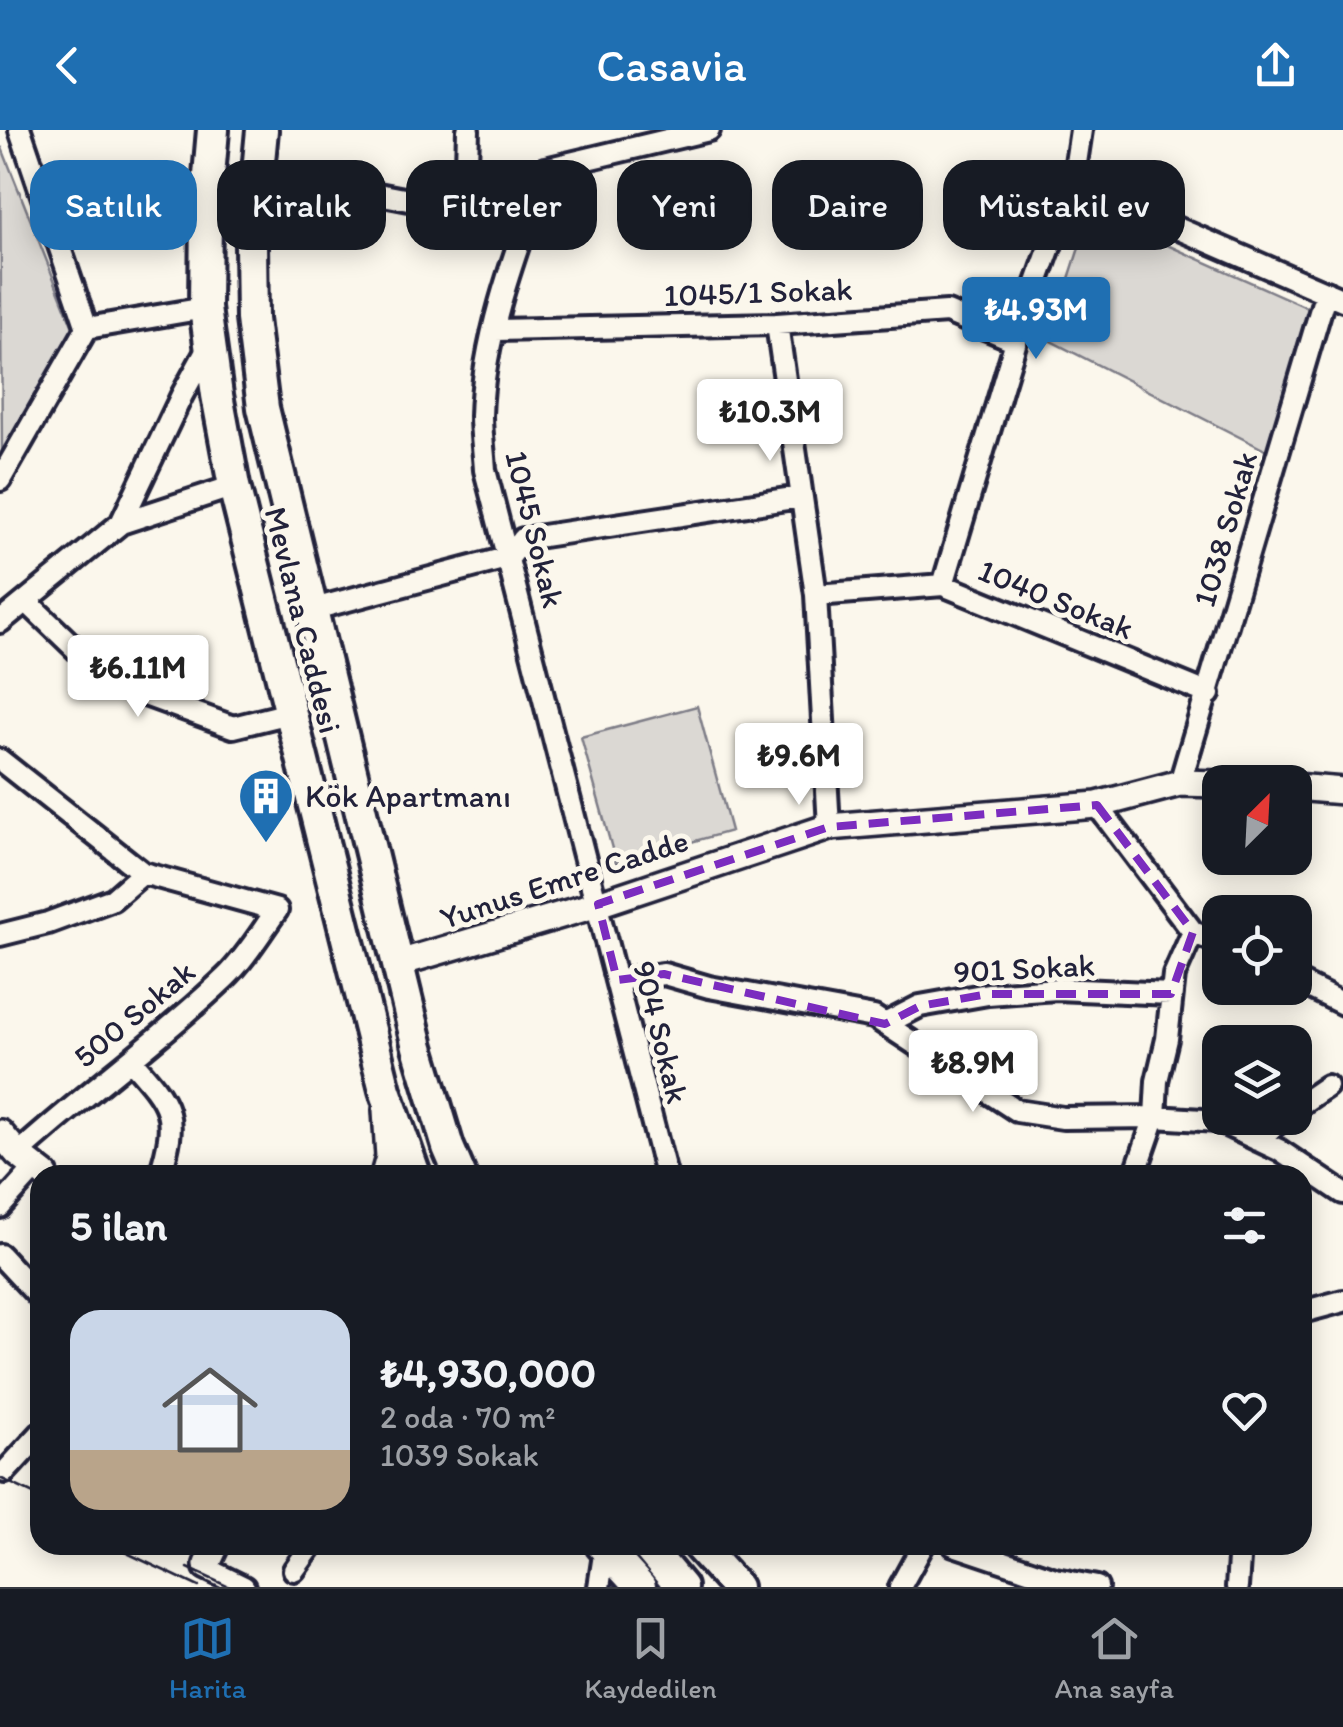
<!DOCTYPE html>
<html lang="tr">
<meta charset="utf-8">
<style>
:root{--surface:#171b24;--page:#242831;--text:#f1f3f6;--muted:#9ea1a6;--line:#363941;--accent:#1f6fb2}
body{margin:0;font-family:Itim,sans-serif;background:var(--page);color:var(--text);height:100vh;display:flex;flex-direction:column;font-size:38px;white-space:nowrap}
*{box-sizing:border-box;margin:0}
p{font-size:32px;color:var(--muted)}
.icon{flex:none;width:55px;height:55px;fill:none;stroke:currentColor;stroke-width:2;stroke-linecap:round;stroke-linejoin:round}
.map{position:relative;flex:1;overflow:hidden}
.panel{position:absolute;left:30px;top:1035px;width:1282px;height:390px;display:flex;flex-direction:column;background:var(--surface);border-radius:30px;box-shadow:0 5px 25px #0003}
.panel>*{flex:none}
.banner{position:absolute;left:30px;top:30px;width:1285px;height:90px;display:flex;gap:20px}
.needle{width:65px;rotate:24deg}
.controls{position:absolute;left:1202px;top:635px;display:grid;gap:20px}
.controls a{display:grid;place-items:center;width:110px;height:110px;border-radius:20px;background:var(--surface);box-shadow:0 5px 25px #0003;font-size:50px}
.price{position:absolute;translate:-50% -85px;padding:0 22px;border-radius:10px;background:#fff;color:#222;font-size:32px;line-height:65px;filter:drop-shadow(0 2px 5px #0008)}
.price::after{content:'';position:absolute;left:50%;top:60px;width:30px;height:22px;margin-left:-15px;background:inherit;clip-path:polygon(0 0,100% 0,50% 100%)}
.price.active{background:var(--accent);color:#fff}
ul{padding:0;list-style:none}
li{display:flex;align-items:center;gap:30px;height:250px;padding:0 40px}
li span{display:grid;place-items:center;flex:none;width:280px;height:200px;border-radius:30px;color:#555}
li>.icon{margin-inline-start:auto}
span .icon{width:120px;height:120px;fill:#fffc;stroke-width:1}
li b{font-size:42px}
h2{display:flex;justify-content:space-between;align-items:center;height:120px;padding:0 40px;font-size:42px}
.chip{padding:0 35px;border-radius:30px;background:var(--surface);box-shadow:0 5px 25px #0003;font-size:35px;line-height:90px}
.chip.active{background:var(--accent);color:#fff}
header{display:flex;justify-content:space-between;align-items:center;height:130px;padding:0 40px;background:var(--accent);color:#fff;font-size:45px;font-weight:600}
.dock{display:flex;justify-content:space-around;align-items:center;height:140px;border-top:2px solid var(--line);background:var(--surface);font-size:28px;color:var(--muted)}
.dock a{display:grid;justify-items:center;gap:5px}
.dock .active{color:var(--accent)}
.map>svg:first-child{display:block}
.green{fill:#dbd8d3;stroke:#7e7d87;stroke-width:2.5}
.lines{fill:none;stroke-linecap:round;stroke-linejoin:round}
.minor-casing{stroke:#22223b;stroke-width:28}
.tertiary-casing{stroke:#22223b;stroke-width:32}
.primary-casing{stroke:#22223b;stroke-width:38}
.minor{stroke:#fbf7ec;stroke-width:20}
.tertiary{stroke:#fbf7ec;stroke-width:25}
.primary{stroke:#fbf7ec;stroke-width:30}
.tram{stroke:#22223b;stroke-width:2.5}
.marked{fill:none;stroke:#7b2cbf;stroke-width:8;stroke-dasharray:20 12;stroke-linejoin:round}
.labels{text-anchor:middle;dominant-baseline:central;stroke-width:10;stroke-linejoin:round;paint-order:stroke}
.street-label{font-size:32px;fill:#22223b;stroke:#fbf7ec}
.poi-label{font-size:32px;fill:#22223b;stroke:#fbf7ec;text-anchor:start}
</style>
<header><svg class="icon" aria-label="back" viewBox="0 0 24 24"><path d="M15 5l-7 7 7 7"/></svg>Casavia<svg class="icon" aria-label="share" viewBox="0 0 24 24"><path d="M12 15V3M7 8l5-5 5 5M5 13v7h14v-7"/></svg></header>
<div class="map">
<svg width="1343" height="1457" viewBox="0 0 1343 1457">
<rect width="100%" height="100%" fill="#fbf7ec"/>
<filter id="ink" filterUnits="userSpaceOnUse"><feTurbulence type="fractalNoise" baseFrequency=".01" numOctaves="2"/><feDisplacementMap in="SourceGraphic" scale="20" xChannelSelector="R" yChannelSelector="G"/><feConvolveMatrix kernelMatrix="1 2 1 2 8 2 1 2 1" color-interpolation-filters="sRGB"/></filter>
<g filter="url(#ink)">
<path class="green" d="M2 18 76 205 2 328 0 19Z
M1091 81 1315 181 1271 323 1049 210Z
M697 576 731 701 616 733 581 607Z"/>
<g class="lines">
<g class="minor-casing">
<path id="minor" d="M20 0 87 198 205 178
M545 39C518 115 483 205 481 286 481 303 484 322 485 340L666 1045
M258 41 425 73 466 71 495 56 545 39 709 0
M1073 53 1343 170
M466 71 468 0
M777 194 816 465 829 697
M495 200 777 194 947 182 1016 211
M0 350 87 198
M121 393 182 265 209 216
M943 455 1016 211 1073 53 1081 0
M816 465 943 455 1209 564
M26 471 79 522 137 562 233 597 290 583
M310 480 510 427 523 409 800 367
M0 492 121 393 234 356
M0 630 143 743 277 780C261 802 245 829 225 848 159 911 85 963 18 1024
M1180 653 1326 162
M1097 675 1193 802 1220 814
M0 805 48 793 113 769 143 743
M617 850 664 844 709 857 874 887 1017 981 1063 988 1155 987 1218 991 1279 1020 1343 1063
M1295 850 1343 874
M885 894 920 876 988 864 1057 859 1171 864
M131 930C171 975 179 984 160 1045
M1295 978 1327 956
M1257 1010 1284 988
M1135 1045 1155 987 1157 951 1167 909 1174 845 1193 802
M0 1077 35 1038
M0 1125 40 1168
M1302 1182 1343 1171
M5 1342 40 1304
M954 1415 1055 1449 1097 1457
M205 1438 244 1457
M294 1440 312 1415
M599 1457 605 1418
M900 1457 923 1415
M1237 1457 1240 1415"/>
</g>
<g class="tertiary-casing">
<path id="tertiary" d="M1295 657 1343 661
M399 833 598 774 829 697 1097 675 1180 653 1220 654
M0 1003 18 1024 45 1045
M384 1045 389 1027 386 980
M207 1434 216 1415"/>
</g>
<g class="primary-casing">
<path id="primary" d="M213 0 206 80 205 178 217 265 234 356 385 960 415 1045
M262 0 251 115 252 189 263 278 418 917 448 1017 460 1045
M602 1415 640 1457
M646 1415 681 1457
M698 1415 736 1457"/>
</g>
<use href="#minor" class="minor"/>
<use href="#tertiary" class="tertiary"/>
<use href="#primary" class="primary"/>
<path class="tram" d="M0 1348 40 1367
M110 1415 199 1457
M188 1438 229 1457"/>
</g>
</g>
<path class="marked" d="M1097 675 1193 802 1171 864H988L920 876 885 894 664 844 617 850 598 774 829 697Z"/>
<defs>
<g id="building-pin" transform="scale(2.875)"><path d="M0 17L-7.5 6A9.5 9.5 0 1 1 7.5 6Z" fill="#1f6fb2" stroke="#fbf7ec"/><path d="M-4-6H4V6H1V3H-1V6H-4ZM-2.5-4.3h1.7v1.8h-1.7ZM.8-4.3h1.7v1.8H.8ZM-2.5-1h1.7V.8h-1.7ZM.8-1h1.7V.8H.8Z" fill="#fff"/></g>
</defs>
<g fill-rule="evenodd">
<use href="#building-pin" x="266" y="666"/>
</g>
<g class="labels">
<g class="street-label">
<text transform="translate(758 162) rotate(-2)">1045/1 Sokak</text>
<text transform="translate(535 399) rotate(76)">1045 Sokak</text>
<text transform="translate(1225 399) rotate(-74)">1038 Sokak</text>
<text transform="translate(1056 469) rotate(22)">1040 Sokak</text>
<text transform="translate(303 490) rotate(76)">Mevlana Caddesi</text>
<text transform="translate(564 749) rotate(-18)">Yunus Emre Cadde</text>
<text transform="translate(1024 838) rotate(-3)">901 Sokak</text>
<text transform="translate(134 884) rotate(-40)">500 Sokak</text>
<text transform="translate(661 902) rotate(76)">904 Sokak</text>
</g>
<g class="poi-label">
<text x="305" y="666">Kök Apartmanı</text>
</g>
</g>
</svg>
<div class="controls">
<a><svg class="needle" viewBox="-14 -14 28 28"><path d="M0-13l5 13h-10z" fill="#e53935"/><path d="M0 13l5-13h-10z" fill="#9ea1a6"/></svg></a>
<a><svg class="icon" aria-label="locate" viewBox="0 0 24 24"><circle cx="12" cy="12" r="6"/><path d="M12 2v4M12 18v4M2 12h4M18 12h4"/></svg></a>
<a><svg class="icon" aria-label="layers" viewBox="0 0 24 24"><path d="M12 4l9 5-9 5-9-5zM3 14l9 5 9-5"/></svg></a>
</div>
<b class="price active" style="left:1036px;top:232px">₺4.93M</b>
<b class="price" style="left:770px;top:334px">₺10.3M</b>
<b class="price" style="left:138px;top:590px">₺6.11M</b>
<b class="price" style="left:799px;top:678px">₺9.6M</b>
<b class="price" style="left:973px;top:985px">₺8.9M</b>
<div class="banner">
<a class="chip active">Satılık</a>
<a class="chip">Kiralık</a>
<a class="chip">Filtreler</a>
<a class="chip">Yeni</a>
<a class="chip">Daire</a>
<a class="chip">Müstakil ev</a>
</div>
<section class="panel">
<h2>5 ilan<svg class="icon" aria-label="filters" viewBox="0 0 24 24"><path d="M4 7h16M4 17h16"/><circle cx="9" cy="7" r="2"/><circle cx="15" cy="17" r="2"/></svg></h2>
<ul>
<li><span style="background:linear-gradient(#c9d6e8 70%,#b9a48a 0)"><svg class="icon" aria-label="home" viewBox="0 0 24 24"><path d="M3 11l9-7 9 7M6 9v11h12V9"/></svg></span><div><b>₺4,930,000</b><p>2 oda · 70 m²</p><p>1039 Sokak</p></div><svg class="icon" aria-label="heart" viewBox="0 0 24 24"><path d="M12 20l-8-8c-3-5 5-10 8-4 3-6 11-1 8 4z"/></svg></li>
</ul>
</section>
</div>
<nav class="dock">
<a class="active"><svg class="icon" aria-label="map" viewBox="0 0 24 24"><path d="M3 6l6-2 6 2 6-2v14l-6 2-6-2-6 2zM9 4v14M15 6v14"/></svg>Harita</a>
<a><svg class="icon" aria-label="saved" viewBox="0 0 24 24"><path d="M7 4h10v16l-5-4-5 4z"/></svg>Kaydedilen</a>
<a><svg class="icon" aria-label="home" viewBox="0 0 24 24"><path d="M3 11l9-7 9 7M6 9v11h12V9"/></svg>Ana sayfa</a>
</nav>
